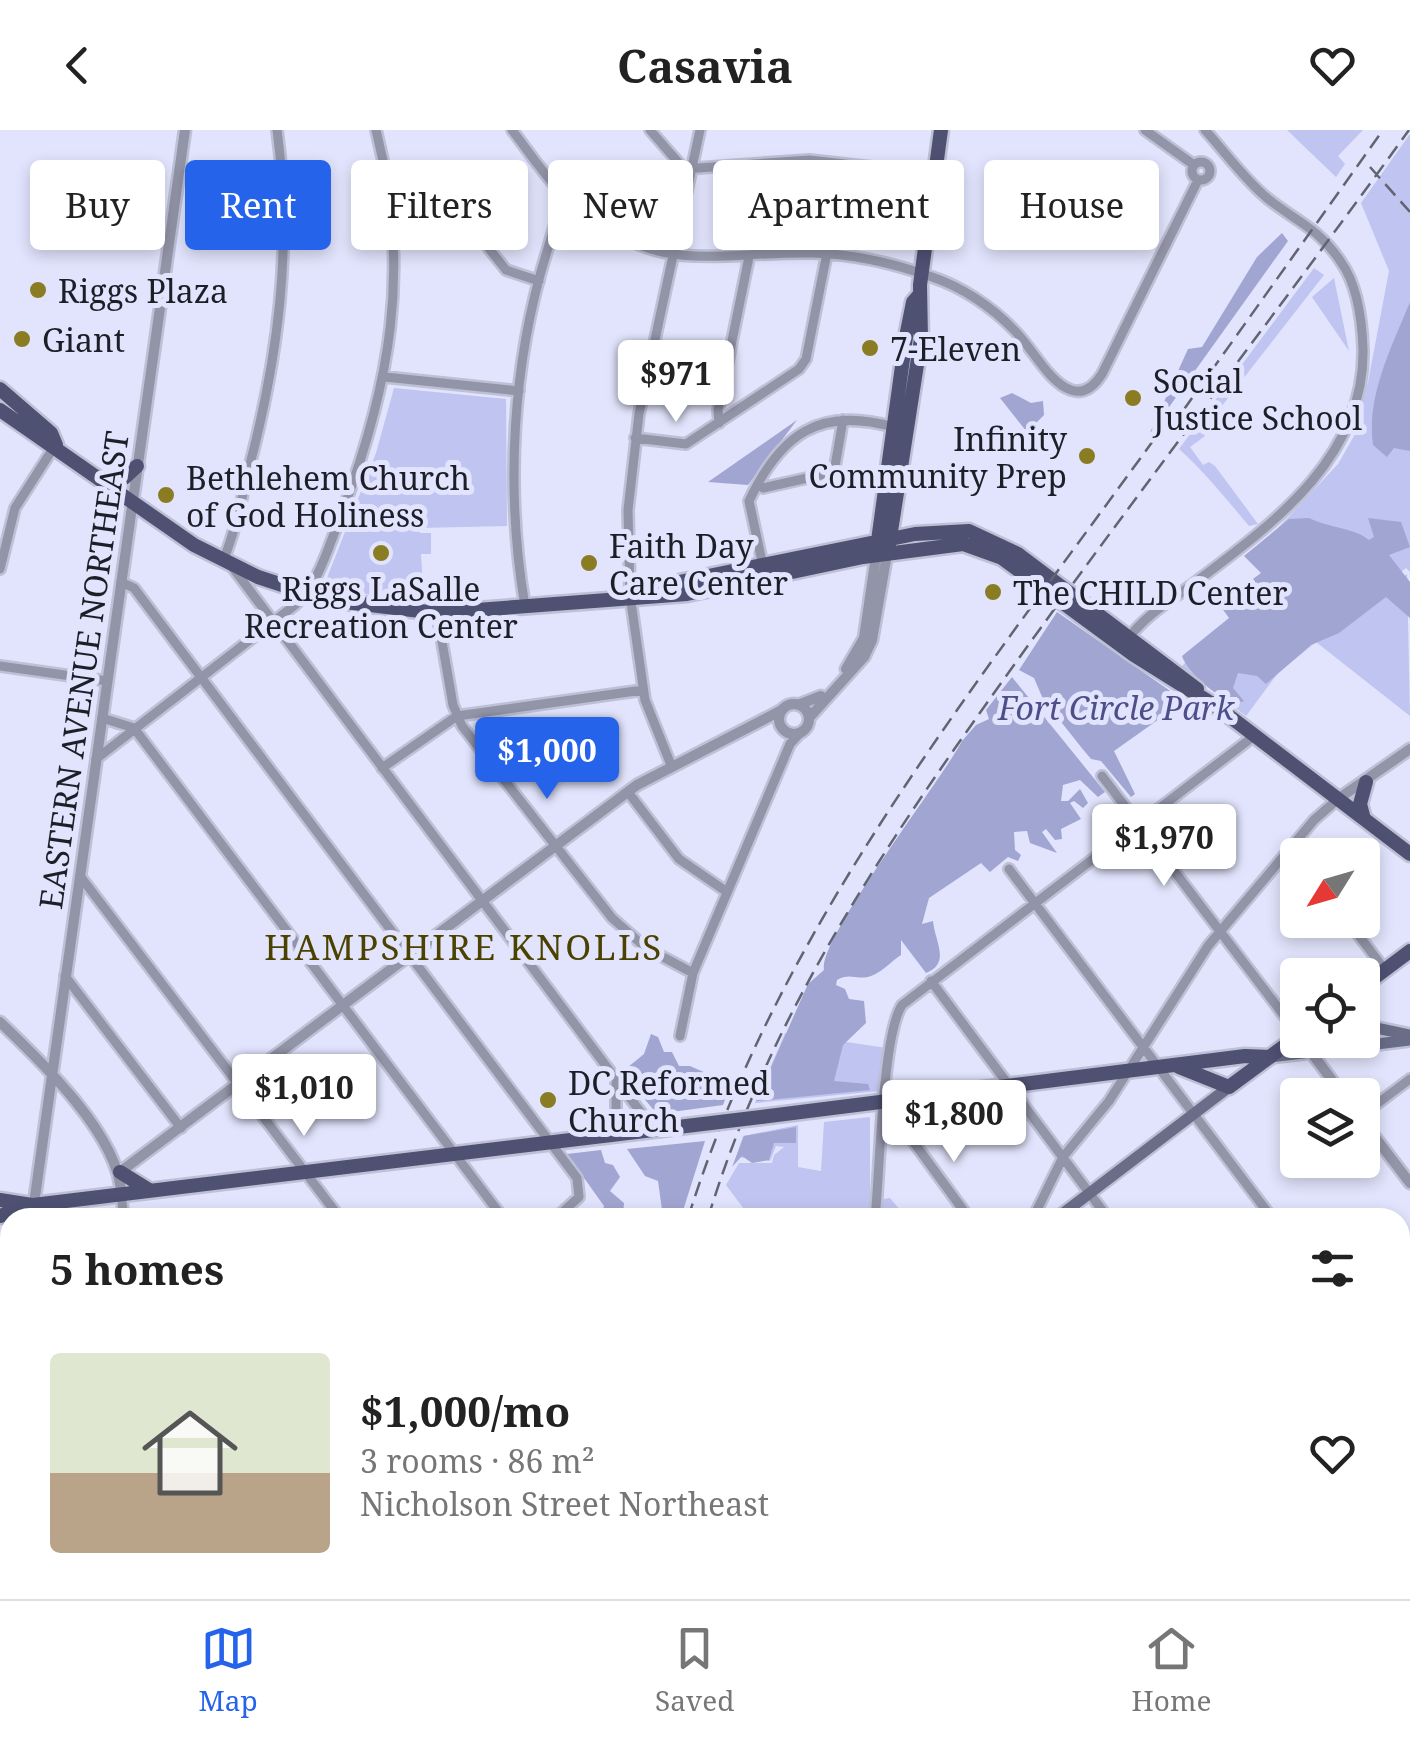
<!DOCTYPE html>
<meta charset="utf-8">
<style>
:root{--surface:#fff;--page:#f2f2f2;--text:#222;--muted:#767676;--line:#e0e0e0;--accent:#2563eb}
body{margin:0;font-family:"Noto Serif",serif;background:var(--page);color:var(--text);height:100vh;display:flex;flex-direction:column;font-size:38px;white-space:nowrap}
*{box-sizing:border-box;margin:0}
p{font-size:32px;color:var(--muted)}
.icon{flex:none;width:55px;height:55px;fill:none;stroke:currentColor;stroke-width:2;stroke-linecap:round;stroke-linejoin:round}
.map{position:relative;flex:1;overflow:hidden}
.sheet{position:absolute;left:0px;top:1078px;width:1410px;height:392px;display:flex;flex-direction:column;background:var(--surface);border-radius:30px 30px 0 0;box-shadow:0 5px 15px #0003}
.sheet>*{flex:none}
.guide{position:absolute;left:30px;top:30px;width:1350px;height:90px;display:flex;gap:20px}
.needle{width:65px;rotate:233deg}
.tools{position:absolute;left:1280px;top:708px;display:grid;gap:20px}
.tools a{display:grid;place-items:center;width:100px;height:100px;border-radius:10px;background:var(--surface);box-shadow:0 5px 15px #0003;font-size:50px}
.price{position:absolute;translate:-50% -85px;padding:0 22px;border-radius:10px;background:#fff;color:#222;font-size:32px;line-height:65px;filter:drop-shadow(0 2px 5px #0008)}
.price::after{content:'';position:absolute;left:50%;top:60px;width:30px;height:22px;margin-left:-15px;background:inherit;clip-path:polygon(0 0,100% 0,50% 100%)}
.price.on{background:var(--accent);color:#fff}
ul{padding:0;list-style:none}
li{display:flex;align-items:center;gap:30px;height:250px;padding:0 50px}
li+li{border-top:2px solid var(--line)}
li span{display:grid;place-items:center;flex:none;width:280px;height:200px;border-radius:10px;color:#555}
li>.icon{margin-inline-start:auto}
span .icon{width:120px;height:120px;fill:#fffc;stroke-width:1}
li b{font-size:42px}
h2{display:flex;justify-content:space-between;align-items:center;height:120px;padding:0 50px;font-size:42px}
.chip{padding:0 35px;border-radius:10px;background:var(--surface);box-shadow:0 5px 15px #0003;font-size:35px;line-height:90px}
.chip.on{background:var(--accent);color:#fff}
header{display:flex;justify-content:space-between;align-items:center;height:130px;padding:0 50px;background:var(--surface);font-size:45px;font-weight:700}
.menu{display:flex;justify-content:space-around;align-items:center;height:140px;border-top:2px solid var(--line);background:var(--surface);font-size:28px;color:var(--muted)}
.menu a{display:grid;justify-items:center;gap:5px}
.menu .on{color:var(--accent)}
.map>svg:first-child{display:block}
.green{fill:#c0c4f0}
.forest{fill:#a1a5d1}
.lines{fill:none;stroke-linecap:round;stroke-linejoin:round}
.minor-casing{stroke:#bec0d6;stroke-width:14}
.tertiary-casing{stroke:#bec0d6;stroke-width:15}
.secondary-casing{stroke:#bec0d6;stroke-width:16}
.primary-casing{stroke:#bec0d6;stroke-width:19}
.minor{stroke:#9294a7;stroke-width:9}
.tertiary{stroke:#9294a7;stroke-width:10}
.secondary{stroke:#6a6d88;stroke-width:11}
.primary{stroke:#4e5172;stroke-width:14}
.rail{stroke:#626472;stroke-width:2.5;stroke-dasharray:15 8;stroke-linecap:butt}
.primary-bridge-casing{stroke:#bec0d6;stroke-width:19;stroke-linecap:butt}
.primary-bridge{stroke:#4e5172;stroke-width:14}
.poi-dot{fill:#8a7c22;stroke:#e1e4fc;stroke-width:4}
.labels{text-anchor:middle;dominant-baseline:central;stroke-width:10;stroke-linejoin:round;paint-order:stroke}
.poi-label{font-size:32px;fill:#1d1e28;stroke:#e1e4fc;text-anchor:start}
.street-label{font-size:32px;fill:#1d1e28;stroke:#e1e4fc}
.park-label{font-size:32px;font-style:italic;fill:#4d4f89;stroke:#e1e4fc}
.neighbourhood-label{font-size:35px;letter-spacing:2.5px;fill:#4c4200;stroke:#e1e4fc}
</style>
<header><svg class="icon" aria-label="back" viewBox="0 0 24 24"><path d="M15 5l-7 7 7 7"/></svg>Casavia<svg class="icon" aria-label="heart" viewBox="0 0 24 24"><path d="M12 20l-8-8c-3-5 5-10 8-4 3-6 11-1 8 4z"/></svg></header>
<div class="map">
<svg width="1410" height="1469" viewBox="0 0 1410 1469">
<rect width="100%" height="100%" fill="#e1e4fc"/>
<path class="green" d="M1287 0H1363L1338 26 1345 34 1336 47Z
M1410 4V442L1406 438 1331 502 1407 444 1410 586 1316 512 1278 543 1246 586 1181 537 1291 429 1277 399 1338 334 1354 306 1368 252 1389 141 1361 73Z
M1314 138 1324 145 1214 286 1215 291 1202 301 1205 306 1190 317 1203 335 1209 332 1215 336 1258 394 1249 396C1226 369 1206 343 1179 319Z
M1334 148 1349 221 1312 167Z
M394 258 506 269 507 396 419 398 420 403H431V424H421L424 472 323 458 376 323Z
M785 903 887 918 880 961 755 973Z
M870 987V1071L890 1068 906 1087H750L726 1055 739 1033H772L774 1025 784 1017 776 1016 770 1031 736 1027 743 1006 798 995V1037L821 1041 824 992Z
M933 1460H1381L1388 1469H863Z"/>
<path class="forest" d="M1282 103 1288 111 1149 305 1188 219 1202 217 1257 127Z
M1410 172V321L1394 318 1387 327 1373 315C1366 266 1392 216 1410 172Z
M1012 263 1031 273 1043 271 1044 285 1035 294 1043 310 1042 321 1000 268Z
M797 290 748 355 708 352Z
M1309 388C1329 398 1355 398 1369 410L1374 407 1368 388 1401 392 1410 417 1389 425 1410 452V488L1386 467 1339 503 1311 515 1266 554 1257 546 1238 543 1233 558 1244 571C1227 578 1187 543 1182 526L1229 488 1219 474 1261 443 1244 426 1289 389Z
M1057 482 1176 565 1165 574 1162 587 1114 621 1135 664 1131 667 1101 631 1091 629 1081 617 1043 569 1034 548 1019 540Z
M1012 547 1105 662 1098 667 1080 650 1063 655 1061 671H1068L1080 659 1088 673 1083 678 1074 671 1070 673 1081 689 1061 699 1062 709 1055 710 1046 699 1042 702 1057 723 1030 713 1027 701 1014 702 1015 720 1021 725 1018 731 1008 727 990 742 981 733 929 768 922 794 933 791C935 812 951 833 926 843L901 810V825C890 832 884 841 871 846 858 851 850 842 837 850L836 855 845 859 849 869 864 871 866 893 843 915 834 951 868 954 870 960 756 971 808 854 824 840C818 809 941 651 962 611L976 595 989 589 986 580Z
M651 904 658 907 664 922H672L679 936H690L731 954 723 975 657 984 622 942 644 924Z
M796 997V1013H774L769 1030 752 1033 742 1026 732 1037 744 1006Z
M705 1011 681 1087H663L658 1051 645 1046 627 1019Z
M601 1020 605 1033 613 1035 620 1047 610 1061 624 1073 623 1087H601L604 1076 567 1024Z"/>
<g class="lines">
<g class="minor-casing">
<path id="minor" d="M512 0C532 26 550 54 575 76 661 148 716 121 813 123 854 124 893 133 932 147 962 157 992 177 1014 200 1031 216 1049 253 1071 260 1085 265 1095 255 1102 244L1198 50
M650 0 684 39 809 30 935 44
M1145 0 1194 35
M1192 41a9 9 0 1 1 18 0a9 9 0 1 1-18 0Z
M389 61 441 58 506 140 539 151
M385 247 519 261
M719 293 718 280 749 127
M635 308 686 314 799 239 806 229 827 123
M759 355 763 358 834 342 843 290
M223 431C235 402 241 372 248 342 278 229 293 117 277 0
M230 434 654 1000
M763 436 749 371C780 305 819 276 893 297
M0 439 15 378 54 317
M121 452 134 458 577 1048 579 1067 556 1088
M525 476C505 359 512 232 548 118 553 102 557 82 567 69
M437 483 453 575 462 596 612 788 646 818 693 843
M1127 510C1145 485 1173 469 1197 451 1274 393 1365 327 1363 219 1362 190 1358 156 1341 132 1318 97 1295 91 1267 68 1244 49 1225 22 1205 0
M0 536 107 551
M102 588 134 598 503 1088
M96 629 295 475C319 453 328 418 340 388 390 257 412 139 376 0
M671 635 645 570 630 465 628 380 639 284 700 0
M382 638 457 586 643 560
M1102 646 1298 904
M628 662 679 729 727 762
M1009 739 1272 1088
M80 746 340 1088
M1347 790 1385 840
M65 846 181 998
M931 851 1108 1088
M680 906 693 843 790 614 801 602
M885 973 969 1088
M1362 985 1410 949
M616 1005V952
M121 1064 124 1088
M875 1088C880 1042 882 906 902 875L1254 606
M1033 1088 1063 1027 1109 971 1208 816 1314 690 1338 669
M1400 1134 1410 1126
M0 1218 10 1219
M1400 1258 1410 1271
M0 1362 10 1375
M1400 1379 1410 1371
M74 1460 81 1469
M215 1460 222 1469
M354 1460 360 1469
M1388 1460 1395 1469
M501 1469 503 1460"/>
</g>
<g class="tertiary-casing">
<path id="tertiary" d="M846 539 864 508 876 426
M779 589a15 15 0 1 1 30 0a15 15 0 1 1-30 0Z
M798 575 821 566
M809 588 864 527 872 510 887 424
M1338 669 1410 619
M0 892C41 931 120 1007 121 1064
M1302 910 1343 965
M1362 990 1410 1053
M120 1042 637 655 782 580
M32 1088 185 0
M0 1310 10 1239
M1400 1392 1410 1390
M680 1469 762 1460
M770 1469 846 1460"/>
</g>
<g class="secondary-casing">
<path id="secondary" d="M1362 895 1410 905
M1270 927 1410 910
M1057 1088 1229 957
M819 1469 823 1460
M829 1469 833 1460"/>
</g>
<g class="primary-casing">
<path id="primary" d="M0 259 51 303 56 315
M0 280 194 415 258 447 328 470 437 483 687 464 863 427 963 414 1002 428 1134 525 1217 577
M103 352 124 348 137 336
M889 414 921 209 920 155 941 0
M877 418 906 207 913 172 920 164
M645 459 915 404 969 401 1018 424 1197 559
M1212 573 1410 724
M1364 689 1360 674 1366 652
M1362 857 1410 821
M1179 937 1229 957 1298 906
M761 987 1245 926 1270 927
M120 1042 149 1060
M0 1070 32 1075
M0 1086 33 1075 678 997"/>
</g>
<use href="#minor" class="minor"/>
<use href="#tertiary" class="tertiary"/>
<use href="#secondary" class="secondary"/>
<use href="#primary" class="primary"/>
<path class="rail" d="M1370 37 1410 82
M1170 299 1383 0
M688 1088C784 782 990 539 1173 283
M708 1088C771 881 889 709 1014 535 1143 355 1279 180 1409 0
M606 1469 607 1460
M625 1469 627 1460"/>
<g class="primary-bridge-casing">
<path id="primary-bridge" d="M678 997 761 987"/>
</g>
<use href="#primary-bridge" class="primary-bridge"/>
</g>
<g class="poi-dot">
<circle cx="38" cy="160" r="10"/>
<circle cx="22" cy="209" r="10"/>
<circle cx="870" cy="218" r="10"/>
<circle cx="1133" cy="268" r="10"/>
<circle cx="1087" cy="326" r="10"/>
<circle cx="166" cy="365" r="10"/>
<circle cx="381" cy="423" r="10"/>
<circle cx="589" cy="433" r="10"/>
<circle cx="993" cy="462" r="10"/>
<circle cx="548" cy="970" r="10"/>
</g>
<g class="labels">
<g class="poi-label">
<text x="58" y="160">Riggs Plaza</text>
<text x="42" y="209">Giant</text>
<text x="890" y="218">7-Eleven</text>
<text x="1153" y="250">Social<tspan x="1153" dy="37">Justice School</tspan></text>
<text x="1067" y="308" text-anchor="end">Infinity<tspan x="1067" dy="37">Community Prep</tspan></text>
<text x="186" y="347">Bethlehem Church<tspan x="186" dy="37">of God Holiness</tspan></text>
<text x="609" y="415">Faith Day<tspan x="609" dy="37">Care Center</tspan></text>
<text x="381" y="458" text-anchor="middle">Riggs LaSalle<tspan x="381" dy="37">Recreation Center</tspan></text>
<text x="1013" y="462">The CHILD Center</text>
<text x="568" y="952">DC Reformed<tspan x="568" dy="37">Church</tspan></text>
</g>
<g class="street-label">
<text transform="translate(83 540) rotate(-82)">EASTERN AVENUE NORTHEAST</text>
</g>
<g class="park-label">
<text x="1116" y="577">Fort Circle Park</text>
</g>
<g class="neighbourhood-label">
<text x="464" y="816">HAMPSHIRE KNOLLS</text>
</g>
</g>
</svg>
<div class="tools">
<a><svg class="needle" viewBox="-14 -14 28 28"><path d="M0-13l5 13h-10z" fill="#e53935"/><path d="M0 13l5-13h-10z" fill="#767676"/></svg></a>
<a><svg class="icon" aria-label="locate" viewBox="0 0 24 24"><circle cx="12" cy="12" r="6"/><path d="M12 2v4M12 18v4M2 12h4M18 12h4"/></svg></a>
<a><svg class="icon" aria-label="layers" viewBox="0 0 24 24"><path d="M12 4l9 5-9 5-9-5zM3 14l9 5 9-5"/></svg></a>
</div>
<b class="price" style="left:676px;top:295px">$971</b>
<b class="price on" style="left:547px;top:672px">$1,000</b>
<b class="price" style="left:1164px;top:759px">$1,970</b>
<b class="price" style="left:304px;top:1009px">$1,010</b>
<b class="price" style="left:954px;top:1035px">$1,800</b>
<div class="guide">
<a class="chip">Buy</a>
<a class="chip on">Rent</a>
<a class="chip">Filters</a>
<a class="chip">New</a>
<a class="chip">Apartment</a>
<a class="chip">House</a>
</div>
<section class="sheet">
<h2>5 homes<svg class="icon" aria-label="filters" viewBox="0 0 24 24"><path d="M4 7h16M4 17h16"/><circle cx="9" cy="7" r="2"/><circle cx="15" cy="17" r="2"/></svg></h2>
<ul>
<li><span style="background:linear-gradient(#dfe7d0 60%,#b9a48a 0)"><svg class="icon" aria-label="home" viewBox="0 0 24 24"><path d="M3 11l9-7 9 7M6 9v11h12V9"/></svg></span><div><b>$1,000/mo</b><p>3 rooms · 86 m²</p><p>Nicholson Street Northeast</p></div><svg class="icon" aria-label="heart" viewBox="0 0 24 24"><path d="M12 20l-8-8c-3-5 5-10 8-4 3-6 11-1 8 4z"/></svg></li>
</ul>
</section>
</div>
<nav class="menu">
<a class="on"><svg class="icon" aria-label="map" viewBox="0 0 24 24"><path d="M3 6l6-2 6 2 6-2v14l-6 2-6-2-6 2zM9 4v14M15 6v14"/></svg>Map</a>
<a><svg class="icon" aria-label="saved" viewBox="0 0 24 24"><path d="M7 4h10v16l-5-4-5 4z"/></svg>Saved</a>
<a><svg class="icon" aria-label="home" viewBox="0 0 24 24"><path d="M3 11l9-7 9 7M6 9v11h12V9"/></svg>Home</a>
</nav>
